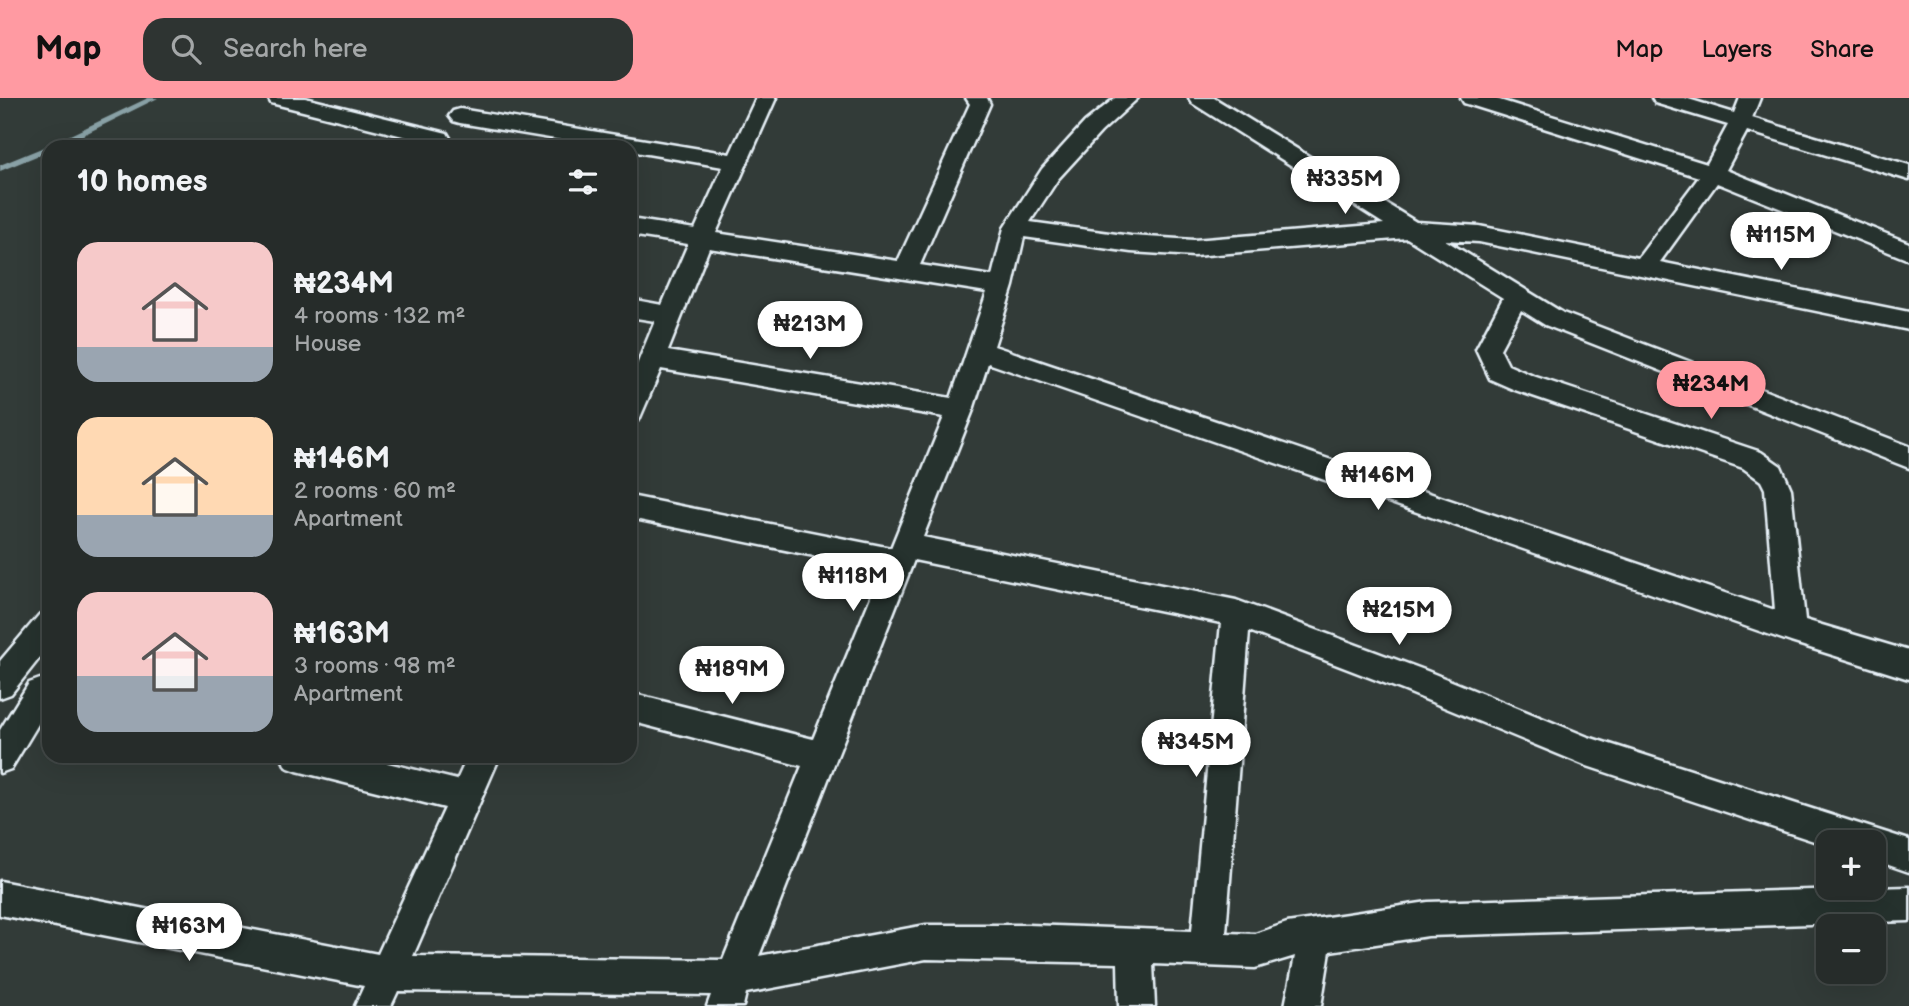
<!DOCTYPE html>
<meta charset="utf-8">
<style>
:root{--surface:#262c2a;--page:#2e3432;--text:#f1f3f6;--muted:#a4a7a8;--line:#424847;--accent:#ff9aa2}
body{margin:0;font-family:"Balsamiq Sans",sans-serif;background:var(--page);color:var(--text);height:100vh;display:flex;flex-direction:column;font-size:26px;white-space:nowrap}
*{box-sizing:border-box;margin:0}
p{font-size:23px;color:var(--muted)}
.icon{flex:none;width:38px;height:38px;fill:none;stroke:currentColor;stroke-width:2;stroke-linecap:round;stroke-linejoin:round}
.map{position:relative;flex:1;overflow:hidden}
.side{position:absolute;left:42px;top:42px;width:595px;height:623px;display:flex;flex-direction:column;background:var(--surface);border-radius:21px;box-shadow:0 7px 28px #0002,0 0 0 2px var(--line)}
.side>*{flex:none}
.fabs{position:absolute;left:1816px;top:732px;display:grid;gap:14px}
.fabs a{display:grid;place-items:center;width:70px;height:70px;border-radius:14px;background:var(--surface);box-shadow:0 7px 28px #0002,0 0 0 2px var(--line);font-size:35px}
.price{position:absolute;translate:-50% -60px;padding:0 16px;border-radius:24px;background:#fff;color:#222;font-size:23px;line-height:46px;filter:drop-shadow(0 2px 4px #0008)}
.price::after{content:'';position:absolute;left:50%;top:42px;width:21px;height:16px;margin-left:-10px;background:inherit;clip-path:polygon(0 0,100% 0,50% 100%)}
.price.active{background:var(--accent);color:#111}
ul{padding:0;list-style:none}
li{display:flex;align-items:center;gap:21px;height:175px;padding:0 35px}
li span{display:grid;place-items:center;flex:none;width:196px;height:140px;border-radius:21px;color:#555}
li>.icon{margin-inline-start:auto}
span .icon{width:84px;height:84px;fill:#fffc;stroke-width:1}
li b{font-size:30px}
h2{display:flex;justify-content:space-between;align-items:center;height:84px;padding:0 35px;font-size:30px}
header{display:flex;align-items:center;gap:42px;box-sizing:border-box;height:98px;padding:0 35px;background:var(--accent);color:#111}
header strong{font-size:33px}
nav{display:flex;gap:38px;margin-inline-start:auto;font-size:24px}
.search{width:490px;height:63px;background:var(--page);display:flex;align-items:center;gap:18px;box-sizing:border-box;padding:0 24px;border-radius:21px;color:var(--muted);font-size:26px}
.map>svg:first-child{display:block}
.lines{fill:none;stroke-linecap:round;stroke-linejoin:round}
.stream{fill:#89a1a6;fill-rule:evenodd}
.street-casing{stroke:#e8f1f8;stroke-width:5}
.street{fill:#26332d;fill-rule:evenodd}
</style>
<header>
<strong>Map</strong>
<div class="search"><svg class="icon" aria-label="search" viewBox="0 0 24 24"><circle cx="10" cy="10" r="6"/><path d="M15 15l6 6"/></svg>Search here</div>
<nav><a>Map</a><a>Layers</a><a>Share</a></nav>
</header>
<div class="map">
<svg width="1909" height="908" viewBox="0 0 1909 908">
<rect width="100%" height="100%" fill="#323b38"/>
<filter id="ink" filterUnits="userSpaceOnUse"><feTurbulence type="fractalNoise" baseFrequency=".0143" numOctaves="2"/><feDisplacementMap in="SourceGraphic" scale="14" xChannelSelector="R" yChannelSelector="G"/><feConvolveMatrix kernelMatrix="1 2 1 2 8 2 1 2 1" color-interpolation-filters="sRGB"/></filter>
<g filter="url(#ink)">
<g class="lines">
<path class="stream" d="M148 0H158L59 49H49V53L0 73V67L49 47Z"/>
<g class="street-casing">
<path id="street" d="M268 0H305L447 35 450 40 447 45 439 47 271 5Z
M756 0H776L716 135 898 163 970 6 966 0H987L990 6 920 167 992 178 1004 130 1042 71 1085 24 1115 0H1138L1101 34 1058 81 1030 124 1131 138 1194 142 1384 126 1192 5 1189 0H1214L1416 124 1479 128 1638 160 1699 79 1464 5 1461 0H1493L1707 66 1728 27 1655 5 1652 0H1685L1734 15 1740 0H1760L1752 20 1909 67V82L1747 33 1726 72 1909 145V162L1717 85 1660 164 1909 214V232L1479 144 1445 142 1563 215 1909 348V370L1545 227 1521 212 1500 251 1508 267 1533 278 1761 354 1781 368 1791 391 1805 522 1909 553V581L1791 544 988 265 973 312 923 439 1236 502 1427 573 1588 639 1909 742V774L1874 762V744H1829V748L1587 668 1405 593 1249 533 1226 835 1255 836 1287 825 1428 804 1909 789V823L1428 838 1330 853 1321 908H1285L1295 858 1255 870 1153 866 1155 908H1119L1118 865 926 861 746 895 743 908H707L711 897 398 893 391 908H355L364 888 0 817V783L378 856 445 710 297 673 286 669 281 658H359L457 682 468 658H500L413 858 723 862 802 668 630 623V595L813 641 882 472 630 420V398L891 450 944 319 661 271 639 322 630 325V284L655 223 630 219V201L662 207 688 146 630 137V121L695 131 723 69 630 53V49H604L460 25 453 23 449 18 453 13 460 11 730 56ZM1024 139 1131 154 1194 158 1407 140 1503 200 1476 251 1490 281 1515 292 1743 370 1761 383 1765 391 1775 512 994 248 1013 188ZM709 150 987 194 951 300 668 253ZM914 462 1221 525 1192 833 1028 827H926L759 858Z
M49 513V548L11 596 0 600V563L39 517Z
M40 581 49 584V608L11 671 0 675V632L29 585Z"/>
</g>
<use href="#street" class="street"/>
</g>
</g>
</svg>
<div class="fabs">
<a>+</a>
<a>−</a>
</div>
<b class="price" style="left:1345px;top:118px">₦335M</b>
<b class="price" style="left:1781px;top:174px">₦115M</b>
<b class="price" style="left:810px;top:263px">₦213M</b>
<b class="price active" style="left:1711px;top:323px">₦234M</b>
<b class="price" style="left:1378px;top:414px">₦146M</b>
<b class="price" style="left:853px;top:515px">₦118M</b>
<b class="price" style="left:1399px;top:549px">₦215M</b>
<b class="price" style="left:732px;top:608px">₦189M</b>
<b class="price" style="left:1196px;top:681px">₦345M</b>
<b class="price" style="left:189px;top:865px">₦163M</b>
<section class="side">
<h2>10 homes<svg class="icon" aria-label="filters" viewBox="0 0 24 24"><path d="M4 7h16M4 17h16"/><circle cx="9" cy="7" r="2"/><circle cx="15" cy="17" r="2"/></svg></h2>
<ul>
<li><span style="background:linear-gradient(#f6c9c9 75%,#9aa5b1 0)"><svg class="icon" aria-label="home" viewBox="0 0 24 24"><path d="M3 11l9-7 9 7M6 9v11h12V9"/></svg></span><div><b>₦234M</b><p>4 rooms · 132 m²</p><p>House</p></div></li>
<li><span style="background:linear-gradient(#ffd9b3 70%,#9aa5b1 0)"><svg class="icon" aria-label="home" viewBox="0 0 24 24"><path d="M3 11l9-7 9 7M6 9v11h12V9"/></svg></span><div><b>₦146M</b><p>2 rooms · 60 m²</p><p>Apartment</p></div></li>
<li><span style="background:linear-gradient(#f6c9c9 60%,#9aa5b1 0)"><svg class="icon" aria-label="home" viewBox="0 0 24 24"><path d="M3 11l9-7 9 7M6 9v11h12V9"/></svg></span><div><b>₦163M</b><p>3 rooms · 98 m²</p><p>Apartment</p></div></li>
</ul>
</section>
</div>
